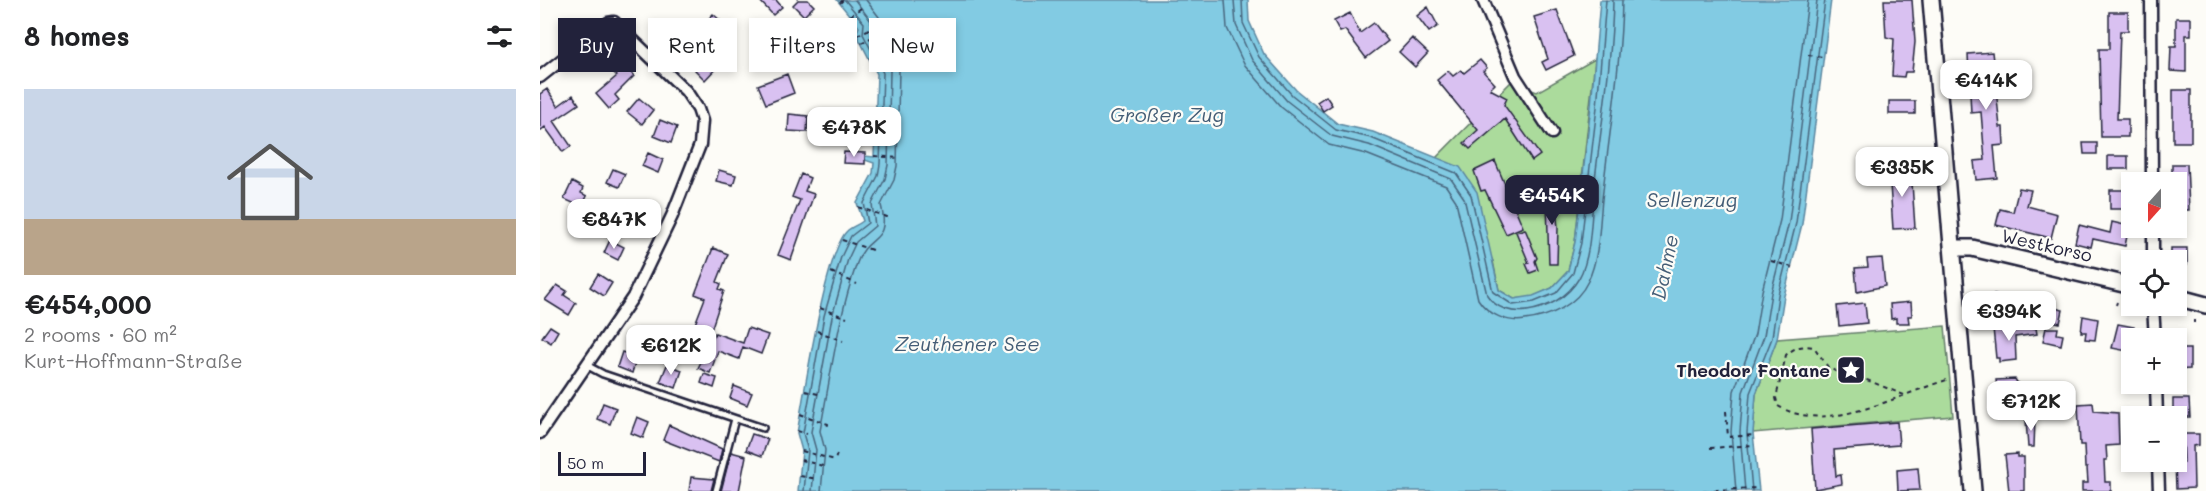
<!DOCTYPE html>
<meta charset="utf-8">
<style>
:root{--surface:#fff;--page:#f6f6f6;--text:#202124;--muted:#757577;--line:#e0e0e0;--accent:#22223b}
body{margin:0;font-family:Mali,sans-serif;background:var(--page);color:var(--text);height:100vh;display:flex;flex-direction:column;font-size:22px;white-space:nowrap}
*{box-sizing:border-box;margin:0}
p{font-size:20px;color:var(--muted)}
.icon{flex:none;width:33px;height:33px;fill:none;stroke:currentColor;stroke-width:2;stroke-linecap:round;stroke-linejoin:round}
.map{position:relative;flex:1;overflow:hidden}
.panel{display:flex;flex-direction:column;background:var(--surface);width:540px}
.panel>*{flex:none}
.banner{position:absolute;left:18px;top:18px;width:570px;height:54px;display:flex;gap:12px}
.needle{width:39px;rotate:201deg}
.fabs{position:absolute;left:1581px;top:172px;display:grid;gap:12px}
.fabs a{display:grid;place-items:center;width:66px;height:66px;border-radius:0px;background:var(--surface);box-shadow:0 3px 9px #0003;font-size:30px}
.scale{position:absolute;left:18px;bottom:15px;width:88px;box-sizing:border-box;padding-left:6px;border:3px solid #22223b;border-top:0;font-size:16px;line-height:21px;white-space:nowrap;color:#22223b;-webkit-text-stroke:4px #fdfcf7;paint-order:stroke}
.price{position:absolute;translate:-50% -51px;padding:0 14px;border-radius:12px;background:#fff;color:#222;font-size:20px;line-height:39px;filter:drop-shadow(0 2px 3px #0008)}
.price::after{content:'';position:absolute;left:50%;top:36px;width:18px;height:14px;margin-left:-9px;background:inherit;clip-path:polygon(0 0,100% 0,50% 100%)}
.price.current{background:var(--accent);color:#fff}
ul{padding:0;list-style:none}
li{display:grid;align-content:center;gap:12px;height:318px;padding:0 24px}
li+li{border-top:2px solid var(--line)}
li span{display:grid;place-items:center;height:186px;border-radius:0px;color:#555}
li>.icon{margin-inline-start:auto}
span .icon{width:108px;height:108px;fill:#fffc;stroke-width:1}
li b{font-size:26px}
h2{display:flex;justify-content:space-between;align-items:center;height:72px;padding:0 24px;font-size:26px}
.tag{padding:0 21px;border-radius:0px;background:var(--surface);box-shadow:0 3px 9px #0003;font-size:21px;line-height:54px}
.tag.current{background:var(--accent);color:#fff}
main{display:flex;flex:1;min-height:0}
.map>svg:first-child{display:block}
.green{fill:#abdb9c;stroke:#667e6c;stroke-width:1.5}
.water{fill:#82cbe3;stroke:#5c87a0;stroke-width:1.5}
.lines{fill:none;stroke-linecap:round;stroke-linejoin:round}
.shore{stroke:#48667e;stroke-width:1.5}
.building{fill:#d9c1f1;stroke:#22223b;stroke-width:1.5}
.lane-casing{stroke:#22223b;stroke-width:10}
.street-casing{stroke:#22223b;stroke-width:15}
.secondary-casing{stroke:#22223b;stroke-width:20}
.path{stroke:#22223b;stroke-width:2;stroke-dasharray:4.5 4.5;stroke-linecap:butt}
.lane{stroke:#fdfcf7;stroke-width:5}
.street{stroke:#fdfcf7;stroke-width:10}
.secondary{stroke:#fdfcf7;stroke-width:15}
.labels{text-anchor:middle;dominant-baseline:central;stroke-width:4.5;stroke-linejoin:round;paint-order:stroke}
.street-label{font-size:18px;fill:#22223b;stroke:#fdfcf7}
.poi-label{font-size:18px;font-weight:bold;fill:#22223b;stroke:#fdfcf7;text-anchor:end}
.water-label{font-size:20px;font-style:italic;fill:#445d76;stroke:#fdfcf7}
</style>
<main>
<section class="panel">
<h2>8 homes<svg class="icon" aria-label="filters" viewBox="0 0 24 24"><path d="M4 7h16M4 17h16"/><circle cx="9" cy="7" r="2"/><circle cx="15" cy="17" r="2"/></svg></h2>
<ul>
<li><span style="background:linear-gradient(#c9d6e8 70%,#b9a48a 0)"><svg class="icon" aria-label="home" viewBox="0 0 24 24"><path d="M3 11l9-7 9 7M6 9v11h12V9"/></svg></span><div><b>€454,000</b><p>2 rooms · 60 m²</p><p>Kurt-Hoffmann-Straße</p></div></li>
</ul>
</section>
<div class="map">
<svg width="1666" height="491" viewBox="0 0 1666 491">
<rect width="100%" height="100%" fill="#fdfcf7"/>
<filter id="ink" filterUnits="userSpaceOnUse"><feTurbulence type="fractalNoise" baseFrequency=".0167" numOctaves="2"/><feDisplacementMap in="SourceGraphic" scale="12" xChannelSelector="R" yChannelSelector="G"/><feConvolveMatrix kernelMatrix="1 2 1 2 8 2 1 2 1" color-interpolation-filters="sRGB"/></filter>
<g filter="url(#ink)">
<path class="green" d="M1055 59 1035 242 1028 271 1012 288 993 297 974 299 959 290 953 261 896 158 971 82 997 92Z
M1405 326 1413 416 1213 433 1216 394 1237 339Z"/>
<path class="water" d="M297 0H708L709 21 724 54 756 90 798 124 833 132 920 167 937 192 959 290 974 299 993 296 1012 288 1028 271 1035 242 1051 106 1060 0H1291L1262 224 1244 296 1237 339 1216 394 1213 433 1219 491H258L262 451 257 433C264 397 285 252 307 231 311 227 318 225 323 221L317 203 333 173 334 163 325 160V156L334 157 337 74 316 33 319 27Z"/>
<g class="lines">
<path class="shore" d="M685 0 687 28 704 64 741 107 789 145 826 154 906 186 916 201 938 299C948 315 968 323 985 320 1010 317 1037 305 1048 281 1061 254 1059 219 1063 191 1070 127 1081 64 1082 0
M694 0 696 25 712 60 747 101 792 136 829 145 911 179 924 198 947 295C956 309 972 313 987 311 1008 308 1028 297 1039 278 1052 256 1051 213 1054 188 1061 125 1072 63 1073 0
M702 0 703 23 719 57 752 95 796 130 831 138 916 173 931 195 953 292 973 305 994 302 1016 293 1033 273 1041 243 1057 107 1066 0
M264 491 268 451 263 433 284 316 301 257 311 236 328 223 324 203 338 176 340 164 343 73 323 34 324 23 305 0
M272 491 276 450 271 432 292 317 308 259 316 242 335 226 332 204 345 179 348 165 350 71 331 34V21L315 0
M281 491 285 450 280 431C291 375 298 317 317 263 327 233 351 245 341 205L354 180 357 166 359 69 341 33 339 17 326 0
M1196 491 1191 432 1194 391 1215 334 1222 291 1240 220 1268 0
M1205 491 1200 432 1203 392 1224 336 1231 293 1249 222 1277 0
M1212 491 1207 433 1210 393 1232 338 1238 295 1256 223 1285 0"/>
</g>
<path class="building" d="M219 0H236L242 7 233 15Z
M258 0H268L274 6 264 16 253 5Z
M1344 0H1372L1375 42 1372 72H1365L1364 77 1352 76 1354 39 1346 37Z
M888 7 898 26 889 32 877 16Z
M1017 10 1034 56 1006 70 1002 62 1008 59 994 17Z
M1569 12H1588V31H1580L1577 119H1588V137H1561L1559 49H1569Z
M810 13 820 33 834 23 848 41 826 58 805 30 800 32 794 21Z
M173 14 181 21 170 34 162 26Z
M1636 18H1651V35H1646V72L1630 71 1631 46H1636Z
M285 38 293 49 278 58 271 47Z
M872 38 888 53 875 67 859 52Z
M67 48 94 76 75 95 79 100 69 109 56 94 77 76 58 57Z
M1452 52 1460 127H1463L1464 145 1454 146 1457 178 1436 180 1434 161 1445 160 1441 112 1431 113 1428 54Z
M170 54 180 64 165 80 155 70Z
M940 60 947 68 943 71 955 84 950 89 967 98 964 105 1000 155 992 161 965 119 930 149 924 143 938 130 897 80 908 71 913 76 921 70 924 73Z
M247 74 254 93 226 104 218 85Z
M7 89 18 106 33 95 39 104 14 121 31 146 23 152 5 127 0 131V94Z
M1633 90H1651V142H1633Z
M786 96 792 105 783 111 777 102Z
M99 98 113 110 102 124 87 112Z
M1349 101H1375V114H1349Z
M249 114 268 116 267 132 248 131Z
M120 120 137 127 131 143 114 136Z
M1543 143H1557V154H1544Z
M304 152 325 153V164L303 163Z
M108 153 123 160 118 173 102 166Z
M1568 156H1588V169H1568Z
M955 161 983 227 966 234 945 190 941 191 934 171Z
M1632 164H1647L1649 210H1636V178H1632Z
M1371 168 1375 228 1353 229 1349 169Z
M73 169 85 174 79 187 67 182Z
M179 170 196 175 193 185 176 181Z
M261 174 270 178 265 191 274 194 251 260 238 255 260 200 252 197Z
M32 182 43 188 41 193 47 196 42 207 24 199Z
M1013 185 1018 227 1017 264H1009L1007 203H1009L1005 187Z
M1479 188 1491 190 1487 206 1517 214 1511 238 1456 225 1460 209 1473 212Z
M1570 190H1589L1588 209H1570Z
M1572 222 1589 226 1585 246 1553 239 1551 247 1535 243 1539 225 1570 233Z
M985 229 997 258 995 261 998 270 990 273 986 264 989 263 976 232Z
M70 240 84 247 78 260 64 253Z
M173 248 188 254 177 282 181 284 179 289 184 291 171 330 155 324 165 298 155 294Z
M1631 248H1647V265H1636V261H1631Z
M1342 258 1345 286 1317 292 1315 268 1328 267 1327 259Z
M58 274 72 283 64 296 50 287Z
M17 285 27 291 24 295 36 303 29 315 5 300Z
M1454 294 1468 297 1467 300 1471 301 1469 311 1451 306Z
M1371 302 1372 316H1368L1369 323H1356V318L1351 319 1350 304Z
M1325 303 1327 323 1299 326 1297 306Z
M1506 306 1523 310 1520 323 1503 319Z
M1543 316 1558 319 1555 340 1545 339 1546 332H1541Z
M1578 324 1594 327 1587 351 1572 348Z
M10 326 18 331 11 343 2 337Z
M208 328 228 335 221 354 203 347 199 359 178 351 170 373 158 368 175 333 203 343Z
M1453 328H1496L1497 334 1475 337 1476 360 1459 362V358H1456Z
M1506 328H1518L1517 334 1523 335 1521 345 1503 341Z
M1636 349H1650V369L1636 370Z
M82 352 97 357 92 373 77 367Z
M127 365 142 370 136 388 120 382Z
M164 374 177 378 174 388 161 383Z
M1475 379 1478 384 1477 401 1458 403 1456 380Z
M194 386 212 393 207 405 190 398Z
M1633 399H1649L1650 417H1633Z
M63 403 76 408 70 424 57 419Z
M1553 403 1554 411 1578 413 1579 445 1566 446 1567 460H1564L1565 482H1571V491H1542V483H1548L1547 468H1545L1544 445H1540L1538 404Z
M97 417 109 422 103 438 91 433Z
M1495 419 1494 447H1488L1486 420Z
M1357 422 1359 445 1294 450 1296 476 1301 475 1302 484 1275 489 1271 429Z
M129 425 182 449 179 462 123 440Z
M212 434 228 439 222 456 206 450Z
M1643 434H1659V445L1653 446 1654 488 1636 489 1635 462H1644Z
M191 452 206 456 199 491H181Z
M1478 454V457H1484V491H1469L1465 455Z
M1378 468 1380 490 1358 491 1357 470Z
M151 477 174 479 171 491H149Z"/>
<g class="lines">
<g class="lane-casing">
<path id="lane" d="M48 366 63 374 223 428
M176 491 195 419"/>
</g>
<g class="street-casing">
<path id="street" d="M943 0 975 76 1012 133
M1611 0 1612 183
M0 77 68 23 74 22 146 91 158 109 162 121 160 145 132 216 93 297 0 433
M1613 228V261
M1613 306 1615 339
M1616 384 1617 417
M1618 462 1619 491"/>
</g>
<g class="secondary-casing">
<path id="secondary" d="M1391 0 1433 491
M1412 248H1432L1592 286
M1636 297 1666 305"/>
</g>
<path class="path" d="M300 3 303 0
M310 16 324 6
M317 35 340 24
M321 43 344 31
M1268 55 1283 57
M329 59 351 48
M334 156 358 158V155
M318 207 350 218
M302 240 332 250
M1231 261 1252 267
M291 272 317 284
M1576 305 1577 302
M280 308 307 318
M1654 323V320
M277 331 303 341
M265 391 282 395
M1364 395 1322 378 1304 376 1288 367 1274 347C1261 345 1255 347 1246 355L1236 398 1238 406C1288 436 1361 393 1410 379
M1186 411 1188 437 1214 435
M260 414 288 424 287 428
M257 431 267 434
M1170 448 1215 445
M262 451 295 460 297 454
M261 460 283 466
M260 476 277 479
M1174 490 1218 488"/>
<use href="#lane" class="lane"/>
<use href="#street" class="street"/>
<use href="#secondary" class="secondary"/>
</g>
</g>
<defs>
<g id="sight-square" transform="scale(1.5)"><rect x="-9" y="-9" width="18" height="18" rx="4" fill="#22223b" stroke="#fdfcf7"/><path d="M0-6L1.8-2.2L6-1.7L2.9 1.2L3.7 5.4L0 3.3L-3.7 5.4L-2.9 1.2L-6-1.7L-1.8-2.2Z" fill="#fff"/></g>
</defs>
<g fill-rule="evenodd">
<use href="#sight-square" x="1311" y="370"/>
</g>
<g class="labels">
<g class="street-label">
<text transform="translate(1507 245) rotate(13)">Westkorso</text>
</g>
<g class="poi-label">
<text x="1290" y="370">Theodor Fontane</text>
</g>
<g class="water-label">
<text x="627" y="114">Großer Zug</text>
<text x="1152" y="199">Sellenzug</text>
<text transform="translate(1124 267) rotate(-78)">Dahme</text>
<text x="427" y="343">Zeuthener See</text>
</g>
</g>
</svg>
<div class="fabs">
<a><svg class="needle" viewBox="-14 -14 28 28"><path d="M0-13l5 13h-10z" fill="#e53935"/><path d="M0 13l5-13h-10z" fill="#757577"/></svg></a>
<a><svg class="icon" aria-label="locate" viewBox="0 0 24 24"><circle cx="12" cy="12" r="6"/><path d="M12 2v4M12 18v4M2 12h4M18 12h4"/></svg></a>
<a>+</a>
<a>−</a>
</div>
<div class="scale">50 m</div>
<b class="price" style="left:1446px;top:111px">€414K</b>
<b class="price" style="left:314px;top:158px">€478K</b>
<b class="price" style="left:1362px;top:198px">€335K</b>
<b class="price current" style="left:1012px;top:226px">€454K</b>
<b class="price" style="left:74px;top:250px">€847K</b>
<b class="price" style="left:1469px;top:342px">€394K</b>
<b class="price" style="left:131px;top:376px">€612K</b>
<b class="price" style="left:1491px;top:432px">€712K</b>
<div class="banner">
<a class="tag current">Buy</a>
<a class="tag">Rent</a>
<a class="tag">Filters</a>
<a class="tag">New</a>
</div>
</div>
</main>
